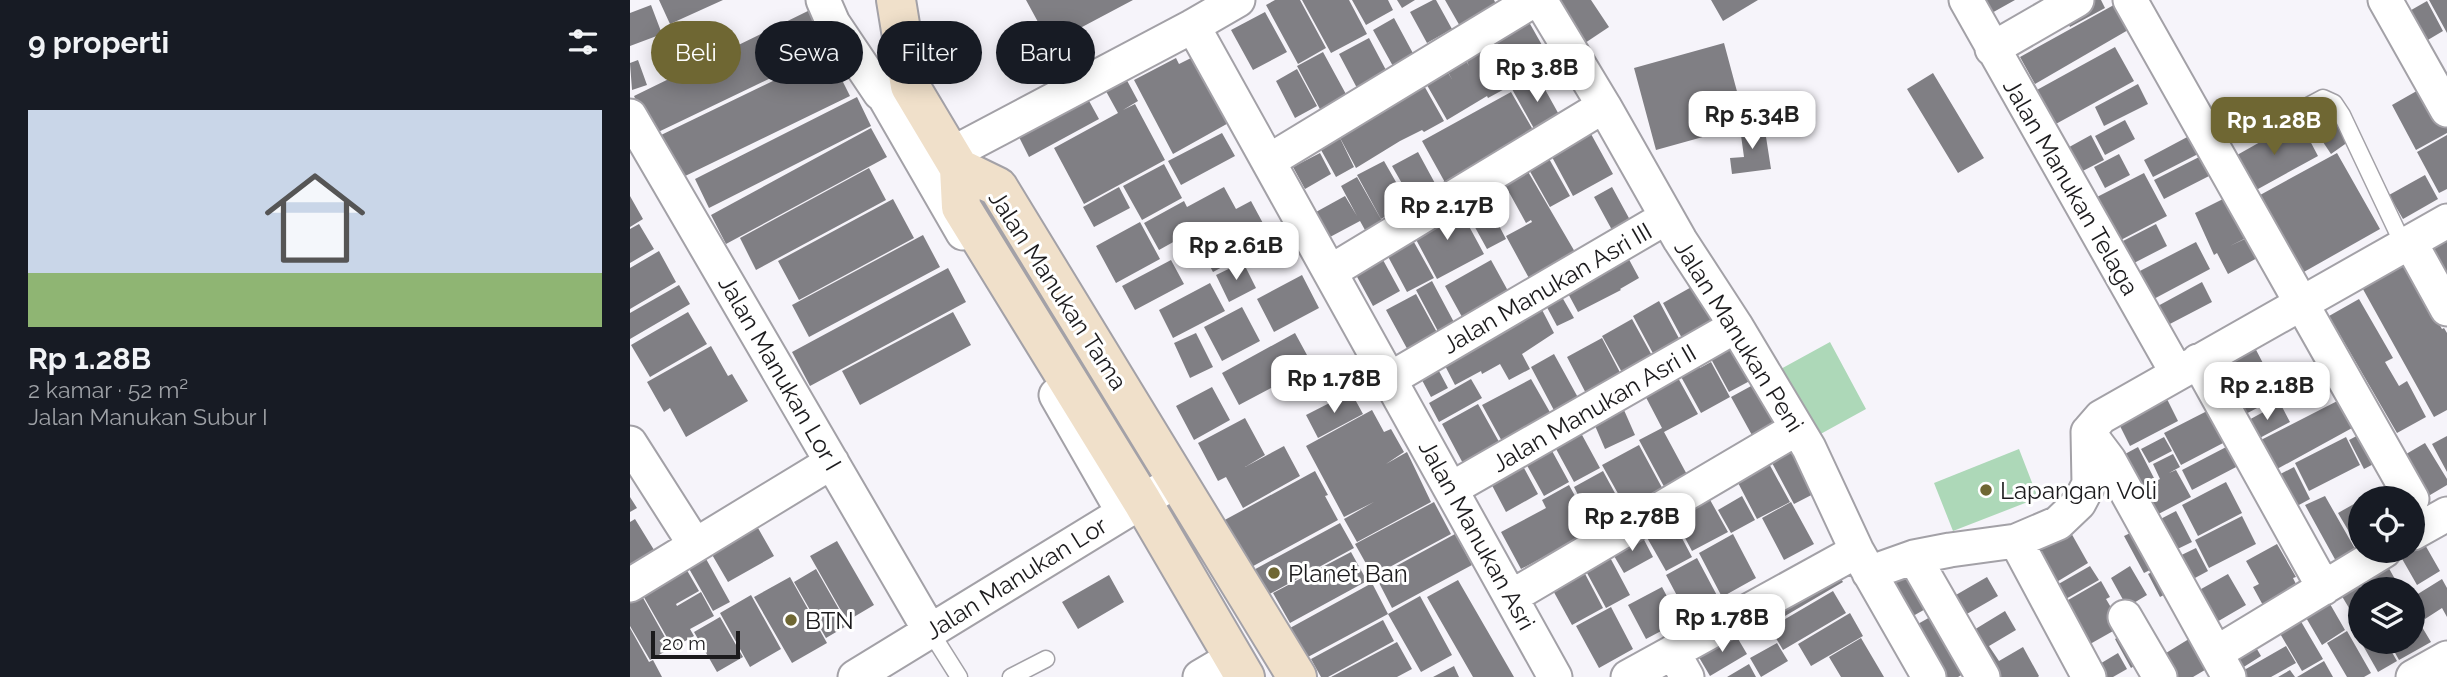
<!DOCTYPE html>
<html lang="id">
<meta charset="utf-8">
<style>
:root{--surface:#171b24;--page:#242831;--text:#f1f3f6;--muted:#9ea1a6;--line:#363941;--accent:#6f6733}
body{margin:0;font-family:Raleway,sans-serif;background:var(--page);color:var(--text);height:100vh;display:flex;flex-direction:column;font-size:26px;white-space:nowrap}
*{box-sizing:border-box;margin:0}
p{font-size:23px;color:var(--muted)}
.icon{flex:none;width:38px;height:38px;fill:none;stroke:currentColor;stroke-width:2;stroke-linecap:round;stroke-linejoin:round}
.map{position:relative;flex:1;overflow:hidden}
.details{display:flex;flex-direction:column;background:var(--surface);width:630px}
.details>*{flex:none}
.guide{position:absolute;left:21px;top:21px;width:665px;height:63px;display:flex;gap:14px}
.buttons{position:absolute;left:1718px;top:486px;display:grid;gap:14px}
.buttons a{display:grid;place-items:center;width:77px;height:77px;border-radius:50%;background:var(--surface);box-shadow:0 4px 18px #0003;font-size:35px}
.scale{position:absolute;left:21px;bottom:18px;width:89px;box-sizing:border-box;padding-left:7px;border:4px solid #1c1b1d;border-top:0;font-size:19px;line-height:24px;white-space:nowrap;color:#1c1b1d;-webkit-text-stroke:5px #fff;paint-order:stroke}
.price{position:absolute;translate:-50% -60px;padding:0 16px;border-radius:14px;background:#fff;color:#222;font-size:23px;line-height:46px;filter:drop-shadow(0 2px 4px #0008)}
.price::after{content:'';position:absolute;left:50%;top:42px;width:21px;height:16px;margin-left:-10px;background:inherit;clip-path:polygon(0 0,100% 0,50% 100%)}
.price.selected{background:var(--accent);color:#fff}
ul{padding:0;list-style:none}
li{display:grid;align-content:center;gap:14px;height:371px;padding:0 28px}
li+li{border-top:2px solid var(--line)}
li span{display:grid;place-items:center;height:217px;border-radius:0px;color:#555}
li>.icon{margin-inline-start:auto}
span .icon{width:126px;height:126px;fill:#fffc;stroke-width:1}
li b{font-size:30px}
h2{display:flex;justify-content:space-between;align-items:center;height:84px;padding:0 28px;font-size:30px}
.chip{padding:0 24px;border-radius:32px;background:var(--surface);box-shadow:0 4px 18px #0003;font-size:24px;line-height:63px}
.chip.selected{background:var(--accent);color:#fff}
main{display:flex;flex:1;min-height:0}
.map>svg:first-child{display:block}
.green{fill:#add8b8}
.building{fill:#807f84}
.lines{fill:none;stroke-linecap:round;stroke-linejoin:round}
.lane-casing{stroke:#a3a1a7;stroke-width:19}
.street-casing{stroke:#a3a1a7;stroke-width:37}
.secondary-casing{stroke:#a3a1a7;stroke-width:42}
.lane{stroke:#fff;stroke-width:16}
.street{stroke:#fff;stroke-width:33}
.secondary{stroke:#f0e0ca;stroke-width:38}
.poi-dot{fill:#6f6733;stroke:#fff;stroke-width:2.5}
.labels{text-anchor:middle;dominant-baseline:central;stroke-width:6;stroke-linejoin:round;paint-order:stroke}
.street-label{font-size:24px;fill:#1c1b1d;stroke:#fff}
.poi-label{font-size:24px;fill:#1c1b1d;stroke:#fff;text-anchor:start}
</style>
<main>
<section class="details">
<h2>9 properti<svg class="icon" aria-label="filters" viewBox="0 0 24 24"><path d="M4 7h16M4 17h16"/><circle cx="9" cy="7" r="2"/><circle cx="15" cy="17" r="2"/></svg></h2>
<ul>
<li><span style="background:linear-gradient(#c9d6e8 75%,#8fb573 0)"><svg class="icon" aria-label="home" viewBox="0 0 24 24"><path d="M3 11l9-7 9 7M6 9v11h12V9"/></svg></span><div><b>Rp 1.28B</b><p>2 kamar · 52 m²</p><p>Jalan Manukan Subur I</p></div></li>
</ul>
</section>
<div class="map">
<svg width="1817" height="677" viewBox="0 0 1817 677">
<rect width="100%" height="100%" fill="#f6f4fa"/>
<path class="green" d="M1200 342 1236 409 1176 442 1140 375Z
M1389 449 1408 498 1323 531 1304 483Z"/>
<path class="building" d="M29 0H93L40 24Z
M396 0H503L420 44Z
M645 0H670L696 48 668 64 636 5Z
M672 0H719L737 34 701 53Z
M722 0H758L763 10 736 25Z
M767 0H785L772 8Z
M803 0H806L822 29 797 43 780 12Z
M815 0H864L868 8 831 28Z
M930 0H961L979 27 955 43 928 2Z
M1081 0H1128L1093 21Z
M1341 0H1385L1351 19Z
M1450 0H1471L1475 8 1440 27 1432 10Z
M1799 0H1817V33Z
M1491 1 1505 26 1405 84 1390 57Z
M1797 1 1813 31 1786 47 1769 17Z
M21 5 32 34 0 46V13Z
M182 9 201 49 22 135 4 96Z
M635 12 657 52 623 70 601 30Z
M895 15 921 61 880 84 854 37Z
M764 18 785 57 764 68 743 30Z
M852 37 880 86 858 98 857 96 817 120 790 73 811 61 823 81 810 58 829 48 839 66 831 49Z
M739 38 757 72 727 88 709 54Z
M1094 43 1116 125 1026 150 1004 68Z
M1485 47 1504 81 1424 125 1405 91Z
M575 51 611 116 543 154 504 80 546 58 549 64Z
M693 52 717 96 691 111 667 66Z
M199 54 220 96 49 179 29 136Z
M8 60 17 85 2 90 0 63Z
M667 69 687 106 665 118 646 81Z
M493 73 508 101 493 110 505 104 535 160 454 204 424 148 488 113 472 84Z
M1303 73 1354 158 1328 173 1277 89Z
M788 75 814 121 794 132 792 130 770 141 726 168 708 134 724 167 706 177 685 139Z
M907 75 932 120 907 134 882 89Z
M1508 84 1518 104 1474 126 1465 107Z
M1799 84 1817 116V133L1786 150 1762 105Z
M881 92 906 135 817 186 792 141Z
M227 97 241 126 79 208 65 179Z
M458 99 469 119 399 157 389 137Z
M1696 109 1718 142 1701 154 1679 121Z
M1495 120 1505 139 1475 155 1465 136Z
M1669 120 1688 156 1619 194 1600 159Z
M955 123 983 174 943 196 915 144Z
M1134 124 1141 169 1102 174 1100 158 1114 157 1110 128Z
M241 128 257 157 96 244 81 215Z
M592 133 605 156 551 185 538 161Z
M1461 135 1474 160 1445 175 1432 151Z
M1561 135 1570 153 1523 177 1514 160Z
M1817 135V189L1809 193 1787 152Z
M913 148 940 196 920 207 893 159Z
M788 152 807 187 782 201 762 166Z
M690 153 701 174 675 189 663 167Z
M1707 153 1750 229 1665 277 1621 200Z
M1489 154 1500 175 1475 188 1464 167Z
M1573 155 1583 174 1534 199 1524 180Z
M754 161 778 203 751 219 727 175Z
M893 163 945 252 900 280 876 236 902 222 901 220 896 223 870 176Z
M534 164 552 198 512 220 493 186Z
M239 168 256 200 126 270 110 238Z
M1514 173 1537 216 1487 242 1465 198Z
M1795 175 1808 199 1773 219 1759 195Z
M727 177 752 221 735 230 730 221 700 237 686 212 715 196 727 216 711 186Z
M489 187 500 208 464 227 453 207Z
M594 187 606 209 621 201 642 240 583 272 562 233 563 231 529 250 514 223 554 201 557 207Z
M982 187 1000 220 982 230 964 197Z
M851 191 876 239 857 249 831 202Z
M1603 194 1626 233 1600 246 1619 237 1629 257 1598 274 1587 253 1584 255 1565 213Z
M0 196 13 219 0 227Z
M263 199 284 238 169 300 148 261Z
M827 204 854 254 807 279 781 230Z
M510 222 530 259 486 283 466 246Z
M9 224 24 249 0 263V229Z
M1526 224 1537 246 1504 263 1493 241Z
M293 235 310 267 179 337 162 305Z
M780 235 804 278 777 292 754 249Z
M1817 237V282L1799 247Z
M1566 242 1580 269 1520 301 1506 273Z
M747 249 770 291 743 306 720 264Z
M29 251 46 282 0 309V268Z
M995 252 1009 278 990 289 991 290 948 312 934 286Z
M1772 258 1812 329 1814 328 1817 333V410L1804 417 1729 282Z
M541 260 554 284 505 310 492 286Z
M861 260 883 300 837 326 815 286Z
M613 262 626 288 599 302 586 275Z
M318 268 336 302 180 386 162 352Z
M672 275 689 308 644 332 627 299Z
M802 281 826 326 810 335 786 290Z
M1572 282 1582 302 1536 326 1526 307Z
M580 283 595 311 543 338 529 310Z
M49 285 60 304 0 339V313Z
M1065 285 1086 325 1054 342 1033 303Z
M928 290 944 318 927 326 912 298Z
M786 294 810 338 780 354 756 310Z
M1729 299 1763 358 1755 362 1769 386 1777 381 1796 417 1767 433 1699 316Z
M1029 301 1052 344 1026 359 1003 316Z
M908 302 924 333 892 354 900 369 879 380 870 364 852 374 851 371 825 385 811 358Z
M612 307 630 341 592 361 574 327Z
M58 312 77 344 20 377 1 345Z
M323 312 341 345 230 405 212 371Z
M1002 319 1025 361 995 378 972 336Z
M566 333 583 367 560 378 544 343Z
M665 333 683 366 609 405 592 373Z
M972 338 995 382 960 401 937 357Z
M1112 340 1131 375 1099 392 1080 357Z
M1623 344 1650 396 1608 418 1580 366Z
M81 346 98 376 102 374 118 401 56 437 40 408 34 412 17 382Z
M924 354 951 403 927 416 901 367Z
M1062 354 1070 368 1081 362 1100 397 1071 413 1044 364Z
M802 358 818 388 801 397 785 367Z
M1042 367 1068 414 1034 432 1061 482 1038 494 1009 440 1032 428 1009 384Z
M841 379 852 398 809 422 799 403Z
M901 379 925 421 874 445 852 405Z
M1134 379 1155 419 1123 437 1101 397Z
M582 387 600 420 564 440 546 406Z
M721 392 733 414 688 438 676 415Z
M1719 395 1733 422 1638 474 1623 444Z
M1537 399 1548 421 1500 446 1489 424Z
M990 401 1005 435 975 449 960 414Z
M1650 403 1660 422 1624 441 1615 422Z
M848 404 873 449 836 469 812 424Z
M742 410 754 432 761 429 774 452 756 464 777 452 801 502 727 542 714 519 744 502 714 517 676 446Z
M1579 410 1595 442 1551 465 1534 433Z
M615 418 635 455 615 467 654 446 670 476 613 508 596 477 588 481 568 443Z
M945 422 970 468 944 482 919 436Z
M1740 429 1755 458 1734 469 1719 440Z
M1817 436V472L1802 444Z
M1534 437 1542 451 1519 463 1511 449Z
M1716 437 1730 465 1679 491 1665 463Z
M915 438 939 482 914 496 889 451Z
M1795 443 1817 479V485L1795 498 1771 457Z
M1173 444 1197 487 1164 504 1141 461Z
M1009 445 1036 495 1000 515 972 465Z
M1600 445 1610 465 1562 490 1552 470Z
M1508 447 1525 480 1501 492 1484 460Z
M1543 454 1550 467 1539 473 1546 470 1561 497 1517 520 1503 493 1530 479 1523 464Z
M888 457 908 494 876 512 856 474Z
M1137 460 1160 502 1127 519 1105 477Z
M1664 467 1680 499 1654 513 1637 481Z
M685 471 698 495 695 496 708 520 616 570 591 522Z
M973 471 986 495 956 511 944 487Z
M1596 482 1612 513 1568 536 1552 505Z
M939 485 966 534 938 549 936 545 891 569 871 532 916 508 912 500Z
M1074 489 1098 532 1062 551 1039 508Z
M1112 496 1125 520 1101 533 1088 510Z
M1695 496 1732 561 1712 572 1675 505Z
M0 497 7 508 0 512Z
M1731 500V545L1728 547 1708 513Z
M804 502 821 534 743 576 725 544Z
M1161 502 1184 544 1154 560 1132 518Z
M1546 511 1562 542 1533 556 1517 526Z
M1038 512 1062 557 1036 571 1011 527Z
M1612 516 1626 544 1579 568 1565 540Z
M5 519 29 558 0 576V522Z
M710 523 724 548 632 598 618 573Z
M1513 527 1532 564 1514 573 1494 536Z
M128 528 144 556 98 582 77 546 105 537 106 540Z
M1440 531 1458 563 1420 586 1401 554Z
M1010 532 1023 557 994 573 980 549Z
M825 534 842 565 762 608 746 577Z
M1103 534 1126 578 1092 597 1069 553Z
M207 541 244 605 217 621 180 556Z
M1794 543 1810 571 1787 585 1771 557Z
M1647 544 1666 577 1663 578 1669 590 1635 609 1623 587 1629 584 1616 561Z
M70 548 100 602 83 611 53 558Z
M975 548 1000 595 976 608 951 562Z
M1566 548 1578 571 1550 586 1537 562Z
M721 552 737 581 660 623 643 593Z
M1067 558 1091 603 1060 620 1036 575Z
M51 560 69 591 46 604 47 606 71 592 84 616 60 629 64 636 43 648 7 585Z
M1756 563 1771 590H1735L1729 579Z
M1460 566 1469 580 1427 604 1418 590Z
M1500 566 1517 595 1497 607 1481 578Z
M1534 566 1545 589 1530 597 1518 574Z
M1285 567 1306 603 1276 620 1256 584Z
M952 568 973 608 942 625 920 585Z
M186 569 218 625 196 638 164 582Z
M1205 569 1213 582 1155 616 1150 607Z
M1598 574 1616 605 1573 630 1555 598Z
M479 575 494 602 448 629 432 602Z
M160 577 197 643 162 663 124 597Z
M1357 577 1368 596 1323 622 1312 603Z
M1724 577 1731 589V628L1707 588Z
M1812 579 1817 588V617L1812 608 1795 619 1783 597Z
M828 580 884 677H843L797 597Z
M1471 581 1480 597 1476 599 1492 626 1453 648 1426 607Z
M742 583 758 614 676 658 660 628Z
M7 587 41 648 20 660 0 626V591Z
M1032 587 1050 621 1016 639 998 605Z
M1692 590 1715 630 1692 645 1668 604Z
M1203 591 1216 613 1153 650 1140 628Z
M121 595 151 649 120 667 90 613Z
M790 596 822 655 791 672 758 614Z
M1143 602 1153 619 1135 629 1125 613Z
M981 607 1003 649 969 668 946 626Z
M1375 611 1386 630 1359 646 1369 661 1393 647 1409 676 1408 677H1358L1334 636Z
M1309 612 1345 667 1328 677H1307L1279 629Z
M1783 612 1801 642 1769 660 1759 642H1783Z
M1220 613 1233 636 1181 666 1168 644Z
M1666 613 1693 659 1672 671 1645 625Z
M90 617 113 657 87 672 64 632Z
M753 620 764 641 698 677H691L681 659Z
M0 628 19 662 23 660 32 677H0Z
M1499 630 1515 659 1501 668 1485 639Z
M1717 631 1741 673 1734 677H1717L1697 643Z
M1104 632 1117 654 1080 676 1067 654Z
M1567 634 1585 664 1563 677H1532L1523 661Z
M1620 637 1631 656 1609 670 1597 651Z
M1231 638 1254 677H1211L1199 657Z
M767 642 782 669 767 677H701Z
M1731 642H1756L1767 661 1748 672Z
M1147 643 1158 661 1131 677 1120 658Z
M1656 646 1666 663 1641 677H1602Z
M1488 653 1497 669 1483 677H1461L1458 671Z
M1694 661 1703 677H1667Z
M1119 664 1126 677H1097Z
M824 666 829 677H803Z
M1660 670 1665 677H1648Z"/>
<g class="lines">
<g class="lane-casing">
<path id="lane" d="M1644 124 1693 98 1704 103 1712 115 1774 246
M300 631 329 677
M381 677 416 659"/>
</g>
<g class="street-casing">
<path id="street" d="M193 0 203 23 250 93 254 96 276 88
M910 0 974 106 1050 240 1106 326 1179 448 1227 551 1299 677
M1336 0 1547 373
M1500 0 1782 499
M1755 0 1817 110
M563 26 925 677
M1362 49 1447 0
M254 96 333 233
M0 116 300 631
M321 154 563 26 608 0
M639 161 904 0
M1780 242 1817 309
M700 272 974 106
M1568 361 1694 588
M760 379 1037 217
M426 395 493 512
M1458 432 1479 460 1599 677
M0 443 65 545
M821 489 1106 326
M1783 533 1817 514
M1386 541 1459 677
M1284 557 1353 677
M1239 573 1284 557 1320 550 1386 541 1428 523 1449 503 1459 484 1458 432 1471 417 1817 221
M0 585 202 462
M881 597 1166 429
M1495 617 1530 677
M1043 652 1057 677
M1586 653 1754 551
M225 677 547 480
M570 677 604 657
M998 677 1227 551
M1783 677 1817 658"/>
</g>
<g class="secondary-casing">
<path id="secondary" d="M266 0 280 86 329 168 331 207 512 501 615 677
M329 168 368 187 667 677"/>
</g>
<use href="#lane" class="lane"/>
<use href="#street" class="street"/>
<use href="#secondary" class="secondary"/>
</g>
<g class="poi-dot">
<circle cx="1356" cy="490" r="7"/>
<circle cx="644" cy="573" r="7"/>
<circle cx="161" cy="620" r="7"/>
</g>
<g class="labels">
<g class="street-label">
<text transform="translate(1441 187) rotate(60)">Jalan Manukan Telaga</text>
<text transform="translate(917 288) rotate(-30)">Jalan Manukan Asri III</text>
<text transform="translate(428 290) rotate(57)">Jalan Manukan Tama</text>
<text transform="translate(1109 336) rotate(58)">Jalan Manukan Peni</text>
<text transform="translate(150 373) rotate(60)">Jalan Manukan Lor I</text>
<text transform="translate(964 408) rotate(-30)">Jalan Manukan Asri II</text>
<text transform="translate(847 535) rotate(61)">Jalan Manukan Asri</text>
<text transform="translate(386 578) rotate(-32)">Jalan Manukan Lor</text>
</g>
<g class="poi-label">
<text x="1370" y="490">Lapangan Voli</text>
<text x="658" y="573">Planet Ban</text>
<text x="175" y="620">BTN</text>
</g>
</g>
</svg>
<div class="buttons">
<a><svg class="icon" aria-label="locate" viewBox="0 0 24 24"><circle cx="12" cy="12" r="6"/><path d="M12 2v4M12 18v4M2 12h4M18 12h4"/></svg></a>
<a><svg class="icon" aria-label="layers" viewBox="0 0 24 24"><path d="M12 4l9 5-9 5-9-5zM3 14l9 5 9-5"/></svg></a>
</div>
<div class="scale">20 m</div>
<b class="price" style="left:907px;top:104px">Rp 3.8B</b>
<b class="price" style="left:1122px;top:151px">Rp 5.34B</b>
<b class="price selected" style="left:1644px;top:157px">Rp 1.28B</b>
<b class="price" style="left:817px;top:242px">Rp 2.17B</b>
<b class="price" style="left:606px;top:282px">Rp 2.61B</b>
<b class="price" style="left:704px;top:415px">Rp 1.78B</b>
<b class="price" style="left:1637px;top:422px">Rp 2.18B</b>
<b class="price" style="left:1002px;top:553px">Rp 2.78B</b>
<b class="price" style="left:1092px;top:654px">Rp 1.78B</b>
<div class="guide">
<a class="chip selected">Beli</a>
<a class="chip">Sewa</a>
<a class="chip">Filter</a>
<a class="chip">Baru</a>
</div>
</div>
</main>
